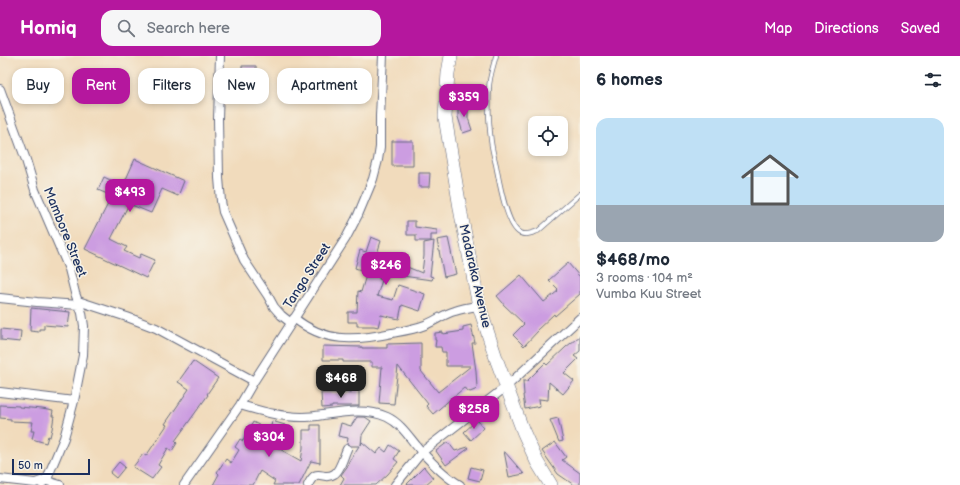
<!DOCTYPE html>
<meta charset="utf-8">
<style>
:root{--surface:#fff;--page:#f6f6f7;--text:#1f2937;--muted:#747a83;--line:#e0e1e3;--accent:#b5179e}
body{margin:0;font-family:"Balsamiq Sans",sans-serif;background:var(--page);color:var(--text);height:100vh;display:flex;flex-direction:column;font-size:15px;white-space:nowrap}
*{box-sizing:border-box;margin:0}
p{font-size:13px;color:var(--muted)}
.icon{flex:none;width:22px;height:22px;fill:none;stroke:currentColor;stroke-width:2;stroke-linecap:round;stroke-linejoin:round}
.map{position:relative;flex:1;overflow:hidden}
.panel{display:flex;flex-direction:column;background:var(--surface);width:380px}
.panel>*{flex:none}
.top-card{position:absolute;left:12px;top:12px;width:380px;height:36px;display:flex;gap:8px}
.tools{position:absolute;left:528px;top:60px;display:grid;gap:8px}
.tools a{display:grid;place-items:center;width:40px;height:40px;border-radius:8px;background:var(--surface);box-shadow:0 2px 6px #0003;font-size:20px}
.scale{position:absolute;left:12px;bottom:10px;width:78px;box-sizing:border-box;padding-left:4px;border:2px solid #1b2f5e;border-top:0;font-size:11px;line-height:14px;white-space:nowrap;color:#1b2f5e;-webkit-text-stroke:3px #f7f3e8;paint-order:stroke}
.price{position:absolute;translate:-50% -34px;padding:0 9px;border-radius:8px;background:var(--accent);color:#fff;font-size:13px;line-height:26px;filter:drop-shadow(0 1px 2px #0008)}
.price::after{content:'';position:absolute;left:50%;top:24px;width:12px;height:9px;margin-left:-6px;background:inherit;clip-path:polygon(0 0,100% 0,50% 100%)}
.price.active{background:#222;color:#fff}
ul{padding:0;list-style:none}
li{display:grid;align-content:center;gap:8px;height:212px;padding:0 16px}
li+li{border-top:1px solid var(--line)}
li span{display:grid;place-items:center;height:124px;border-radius:12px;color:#555}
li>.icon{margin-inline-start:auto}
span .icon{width:72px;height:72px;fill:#fffc;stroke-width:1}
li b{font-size:17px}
h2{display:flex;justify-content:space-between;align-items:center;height:48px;padding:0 16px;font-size:17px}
.pill{padding:0 14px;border-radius:12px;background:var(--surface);box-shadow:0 2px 6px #0003;font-size:14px;line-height:36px}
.pill.active{background:var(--accent);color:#fff}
header{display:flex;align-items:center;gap:24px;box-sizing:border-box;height:56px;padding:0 20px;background:var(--accent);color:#fff}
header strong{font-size:19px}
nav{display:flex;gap:22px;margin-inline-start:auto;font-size:14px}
.search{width:280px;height:36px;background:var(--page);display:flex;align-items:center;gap:10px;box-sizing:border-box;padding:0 14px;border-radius:12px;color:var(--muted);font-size:15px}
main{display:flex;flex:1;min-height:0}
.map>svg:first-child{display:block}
.building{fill:#cc9de1}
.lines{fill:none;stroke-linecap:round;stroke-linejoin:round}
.service-casing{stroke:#666b7f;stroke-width:5.5}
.minor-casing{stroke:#666b7f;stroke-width:10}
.primary-casing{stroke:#666b7f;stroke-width:14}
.service{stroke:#fff;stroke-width:4}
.minor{stroke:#fff;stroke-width:8}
.primary{stroke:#fff;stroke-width:13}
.labels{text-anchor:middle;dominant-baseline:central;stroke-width:3;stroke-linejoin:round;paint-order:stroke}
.street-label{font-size:13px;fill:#1b2f5e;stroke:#f7f3e8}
</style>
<header>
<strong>Homiq</strong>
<div class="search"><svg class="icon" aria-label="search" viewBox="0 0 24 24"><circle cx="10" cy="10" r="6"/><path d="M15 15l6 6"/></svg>Search here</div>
<nav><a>Map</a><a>Directions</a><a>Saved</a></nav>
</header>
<main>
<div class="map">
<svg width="580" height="429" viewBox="0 0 580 429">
<rect width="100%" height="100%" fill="#f7f3e8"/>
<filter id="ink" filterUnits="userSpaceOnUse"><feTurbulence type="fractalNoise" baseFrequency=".025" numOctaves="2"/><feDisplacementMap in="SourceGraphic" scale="8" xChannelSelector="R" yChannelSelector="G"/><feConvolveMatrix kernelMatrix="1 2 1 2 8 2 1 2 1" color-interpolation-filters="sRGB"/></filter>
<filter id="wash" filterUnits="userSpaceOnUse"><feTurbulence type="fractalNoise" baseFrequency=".012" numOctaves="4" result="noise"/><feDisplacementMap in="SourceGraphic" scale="16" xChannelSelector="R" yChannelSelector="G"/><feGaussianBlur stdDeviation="0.9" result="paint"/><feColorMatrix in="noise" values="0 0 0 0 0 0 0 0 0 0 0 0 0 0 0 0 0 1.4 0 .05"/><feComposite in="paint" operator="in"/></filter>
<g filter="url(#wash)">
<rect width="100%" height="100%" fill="#f1dbbc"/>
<g id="blocks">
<path class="building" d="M242 10H256L258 42 243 43Z
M458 47H466V55H468V62L472 74 463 77 458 61Z
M392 85H413V110H392Z
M135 103 184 125 178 140 162 133 151 157 129 148 111 183 127 191 124 195 139 202 141 198 155 204 146 222 85 193 112 140 98 134 104 121 123 130Z
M419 117H430L429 131H419Z
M407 165H415V171L437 174V179H431V185H416V179H407Z
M371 181 381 185 377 198 390 203 389 207 406 214 407 211 422 217 424 200V187L434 185 430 220 433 221 432 224 380 217 379 223 382 224 377 240 393 244 398 229 425 238 420 255 402 249 399 263 381 259 378 271 374 270H357V266H348V256H357L358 235 361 236 367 216 355 212 360 194 366 196Z
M448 182 456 218 444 221 437 184Z
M568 207 580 221V238L555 260 554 258 537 274 538 275 524 290 513 279 524 268 503 248V247L497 240 521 219 544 246 558 235 557 234 558 233 549 224Z
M31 252 70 256 68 271 44 269V273H39V276L30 275Z
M471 269 475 287H472L476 315 477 332 475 334 470 336 464 332 446 347 433 358 426 350 428 348 398 310 394 348 379 347 382 311H372V306H343V304H323V290L362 291V292H387V288L421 287V315L438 336 471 310H446V296H442L441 291H435L436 284H435V277L443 276V278L463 275V271Z
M1 273 21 275 20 286 1 284Z
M580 280V295L574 300 578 303 564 317 574 325 563 338 549 326 548 344 539 343 540 350 525 353 523 339H524L523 325H527L545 307 547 309 566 291Z
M193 305 218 322 207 338 208 339 175 385 177 387 172 395 168 392 158 409 161 411 152 423 133 411 143 398 146 400 167 369 165 368 189 333 178 326Z
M350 330H359V350H332V351L322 352 321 337H350Z
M0 349 19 350V351L42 353 53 355 52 360H54L52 373 50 381 48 380 46 387 32 383 34 375H31L33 366 11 365V363L0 362Z
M357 361H365L371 365 362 379 361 389 362 386 376 398 381 392 386 396 390 389 399 395 394 403 398 406 388 418 376 429H340L344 422 341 419 349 408 348 407 359 390H351L347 388 348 382 338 380 341 367 351 370Z
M558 362 563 385 559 386 550 364Z
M477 364 484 372 471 384 464 376Z
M272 365 285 369 278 392 301 405 303 392V374H311V369H320V407L311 405 299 429H273L275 425 260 415 253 429H213L219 418 217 416 226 403 231 407 239 394 235 391 240 383 243 385 253 366 270 375Z
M448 386 455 395 468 391 469 392 446 409 436 395Z
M555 386 566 401 562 404 580 417V429H574L558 418 542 395Z
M504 395 524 418 509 421Z
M119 406 125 411 116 422 110 417Z
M424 411 433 422 425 429H406Z
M471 411 483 414 480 425 468 422Z"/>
</g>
</g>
<g filter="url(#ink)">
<use href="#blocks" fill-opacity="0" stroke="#666b7f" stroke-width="1"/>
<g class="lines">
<g class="service-casing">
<path id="service" d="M496 0C493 11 489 22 489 33 488 50 489 68 491 85 492 93 494 101 496 109 499 124 506 169 520 177 526 180 532 177 538 175L580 138"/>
</g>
<g class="minor-casing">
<path id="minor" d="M220 0 218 63 219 122 221 145 223 156 244 204 268 240 274 251 281 259 291 267
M0 33 26 104 35 134 69 213 75 237 82 257 84 270 83 299 74 345 64 382 51 413 48 421 44 424 35 427 0 423
M0 242 37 246 79 249
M78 245 127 261 156 272 254 325
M294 262C325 287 355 285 392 277 403 275 415 273 425 269 435 265 444 258 455 255 463 252 471 251 479 250
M0 336 74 345
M240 349C261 355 280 361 302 361 309 361 317 360 323 359 344 356 367 352 387 361 402 368 410 383 421 395 431 406 447 422 460 429
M42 428 44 424 60 429
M184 429 240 349 254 325 346 182 358 159 373 123 378 104 380 91V60L383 0
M308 429C318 409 322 426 334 418 340 415 344 399 347 393
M395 429 422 396 507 330 580 262"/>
</g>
<g class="primary-casing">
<path id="primary" d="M451 0 448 17 445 61 461 158 479 250 497 305 523 375 537 406 551 429"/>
</g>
<use href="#service" class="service"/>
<use href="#minor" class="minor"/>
<use href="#primary" class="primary"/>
</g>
</g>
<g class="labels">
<g class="street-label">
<text transform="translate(65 176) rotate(68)">Mambore Street</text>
<text transform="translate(307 220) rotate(-57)">Tanga Street</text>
<text transform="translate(475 220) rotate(77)">Madaraka Avenue</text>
</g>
</g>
</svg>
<div class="tools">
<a><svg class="icon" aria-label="locate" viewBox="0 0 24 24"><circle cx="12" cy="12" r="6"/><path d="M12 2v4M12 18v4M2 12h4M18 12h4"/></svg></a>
</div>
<div class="scale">50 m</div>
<b class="price" style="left:464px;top:62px">$359</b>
<b class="price" style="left:130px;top:157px">$493</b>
<b class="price" style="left:386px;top:230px">$246</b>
<b class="price active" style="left:341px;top:343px">$468</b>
<b class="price" style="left:474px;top:374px">$258</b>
<b class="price" style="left:269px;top:402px">$304</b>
<div class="top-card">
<a class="pill">Buy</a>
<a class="pill active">Rent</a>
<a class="pill">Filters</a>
<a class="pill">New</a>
<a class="pill">Apartment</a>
</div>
</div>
<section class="panel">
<h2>6 homes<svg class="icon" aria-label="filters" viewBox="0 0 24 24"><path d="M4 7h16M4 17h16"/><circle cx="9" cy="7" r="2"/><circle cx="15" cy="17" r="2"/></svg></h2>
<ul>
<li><span style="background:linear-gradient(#bfe0f5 70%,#9aa5b1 0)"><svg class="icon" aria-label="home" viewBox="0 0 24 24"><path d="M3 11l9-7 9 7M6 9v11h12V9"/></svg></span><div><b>$468/mo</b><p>3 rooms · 104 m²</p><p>Vumba Kuu Street</p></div></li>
</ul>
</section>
</main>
